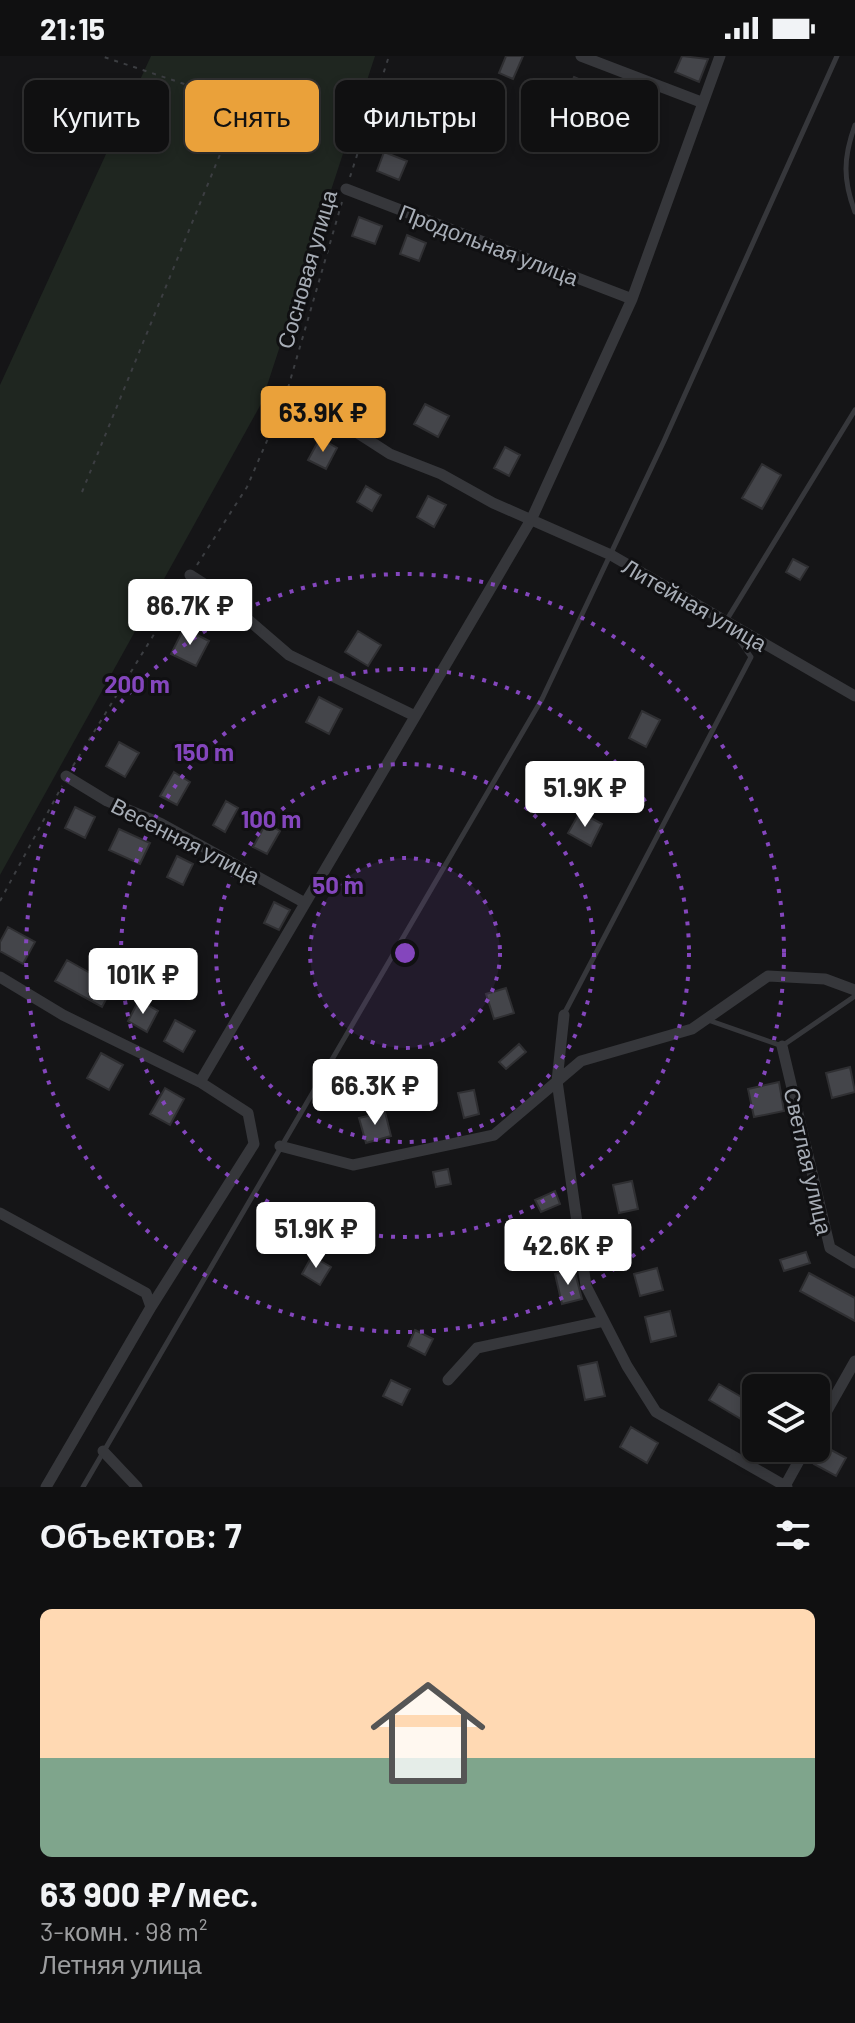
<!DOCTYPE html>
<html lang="ru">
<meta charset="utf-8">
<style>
:root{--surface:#101011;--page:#1e1e1f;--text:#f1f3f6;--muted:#9c9d9f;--line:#303031;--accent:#eaa13a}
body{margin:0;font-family:Barlow,sans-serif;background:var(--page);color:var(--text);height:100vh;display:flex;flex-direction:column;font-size:30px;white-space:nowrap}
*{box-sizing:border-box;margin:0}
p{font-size:26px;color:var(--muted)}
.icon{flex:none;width:44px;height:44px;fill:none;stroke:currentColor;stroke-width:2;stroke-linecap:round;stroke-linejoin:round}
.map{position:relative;height:1431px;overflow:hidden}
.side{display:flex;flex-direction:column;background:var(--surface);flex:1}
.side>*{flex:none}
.banner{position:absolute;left:24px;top:24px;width:808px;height:72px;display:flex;gap:16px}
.buttons{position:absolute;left:742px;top:1318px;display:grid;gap:16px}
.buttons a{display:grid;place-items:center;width:88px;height:88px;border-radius:12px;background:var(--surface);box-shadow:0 4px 12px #0003,0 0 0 2px var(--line);font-size:40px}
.price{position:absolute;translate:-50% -68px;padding:0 18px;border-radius:8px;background:#fff;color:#222;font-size:26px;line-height:52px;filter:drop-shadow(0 2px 4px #0008)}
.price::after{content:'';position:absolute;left:50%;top:48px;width:24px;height:18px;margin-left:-12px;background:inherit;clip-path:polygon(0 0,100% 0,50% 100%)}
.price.on{background:var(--accent);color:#111}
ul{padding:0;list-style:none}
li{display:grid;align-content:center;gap:16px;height:424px;padding:0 40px}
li+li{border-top:2px solid var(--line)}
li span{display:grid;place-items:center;height:248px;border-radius:12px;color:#555}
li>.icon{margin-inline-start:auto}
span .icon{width:144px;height:144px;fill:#fffc;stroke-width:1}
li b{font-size:34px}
h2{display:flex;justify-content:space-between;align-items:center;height:96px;padding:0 40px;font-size:34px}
.chip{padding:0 28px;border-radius:12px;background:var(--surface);box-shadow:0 4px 12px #0003,0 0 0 2px var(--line);font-size:28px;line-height:72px}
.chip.on{background:var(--accent);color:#111}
.status{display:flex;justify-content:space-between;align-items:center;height:56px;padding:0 40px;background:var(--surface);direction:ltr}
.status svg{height:22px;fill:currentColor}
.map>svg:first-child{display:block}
.green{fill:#1f2620}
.building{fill:#44454a;stroke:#2f2f32;stroke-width:2}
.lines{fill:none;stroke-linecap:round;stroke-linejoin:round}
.path{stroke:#3c3e42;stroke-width:2;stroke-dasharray:4 6;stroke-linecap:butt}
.lane{stroke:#36373b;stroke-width:5}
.street{stroke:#36373b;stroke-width:11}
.ring{fill:none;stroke:#8446bd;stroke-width:4;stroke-dasharray:4 8}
.labels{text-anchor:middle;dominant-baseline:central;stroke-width:6;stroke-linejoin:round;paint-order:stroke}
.street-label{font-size:22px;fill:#a7adb6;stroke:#101012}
.centre{fill:#8446bd;stroke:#101012;stroke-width:4}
.ring-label{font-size:24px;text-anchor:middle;font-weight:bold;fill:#8446bd;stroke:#101012;stroke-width:6;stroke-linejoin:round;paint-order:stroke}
</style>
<div class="status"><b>21:15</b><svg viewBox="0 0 49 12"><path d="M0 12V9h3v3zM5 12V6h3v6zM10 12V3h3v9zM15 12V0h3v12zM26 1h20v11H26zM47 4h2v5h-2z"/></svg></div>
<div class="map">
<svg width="855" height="1431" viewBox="0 0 855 1431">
<rect width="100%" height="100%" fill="#151517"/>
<path class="green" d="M151 0H375L261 348 0 819V329Z"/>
<path class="building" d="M506 0H523L513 23 499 17Z
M682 0 708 3 699 26 675 16Z
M574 21 592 29 583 52 565 44Z
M613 37 630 44 621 67 604 60Z
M384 96 407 105 399 124 377 115Z
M359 161 382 170 375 188 352 180Z
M407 179 426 187 419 205 400 198Z
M425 348 449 360 438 381 414 368Z
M320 382 337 392 326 413 308 404Z
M505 391 520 399 509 420 494 412Z
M762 408 781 419 762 453 742 442Z
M366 430 381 439 372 455 357 446Z
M428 440 446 449 434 471 417 461Z
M793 503 808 511 800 524 786 516Z
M184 572 209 585 196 610 171 598Z
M358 575 381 589 368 610 345 596Z
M319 641 342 653 329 678 306 666Z
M642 655 660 664 646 691 629 682Z
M119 686 139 697 125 721 106 710Z
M174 716 190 726 177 749 160 740Z
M226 745 238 752 225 776 213 769Z
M75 751 95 761 85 782 65 772Z
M580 756 602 768 591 790 568 777Z
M266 767 280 775 267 798 253 791Z
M119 773 150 787 140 808 109 794Z
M177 800 193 808 183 829 167 821Z
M274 846 290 854 279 874 264 867Z
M8 871 35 886 23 908 0 895V886Z
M67 904 113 930 102 951 55 925Z
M506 932 514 957 494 963 486 938Z
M139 944 158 955 147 976 128 965Z
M175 964 195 975 183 996 164 985Z
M519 988 526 996 506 1013 499 1006Z
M101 997 123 1009 109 1034 87 1022Z
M850 1011 855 1036 832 1042 826 1017Z
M779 1026 784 1055 754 1061 748 1033Z
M165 1032 184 1043 170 1069 150 1058Z
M474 1034 479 1058 464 1062 458 1037Z
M385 1056 391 1080 366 1087 359 1062Z
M448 1113 451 1128 436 1131 433 1116Z
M632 1125 638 1153 619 1157 613 1129Z
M555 1135 560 1148 541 1156 535 1144Z
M806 1196 810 1207 784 1215 780 1204Z
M312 1200 331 1211 320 1229 302 1218Z
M657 1212 663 1234 640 1240 634 1218Z
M574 1213 582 1243 562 1248 555 1218Z
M809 1217 855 1242V1265L800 1235Z
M670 1255 676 1280 651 1286 645 1261Z
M415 1274 433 1283 425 1299 408 1290Z
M597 1306 605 1340 585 1344 578 1310Z
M391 1324 410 1333 402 1349 383 1340Z
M719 1328 750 1346 741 1363 709 1344Z
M631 1371 658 1387 647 1407 620 1391Z
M824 1390 846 1402 836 1420 814 1408Z"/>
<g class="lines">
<path class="path" d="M350 121 389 0
M288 332 342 146
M82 436 241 47 101 0
M197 509 247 431 279 357
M73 710 185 528
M0 845 62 730"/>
<path class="lane" d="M855 69C843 102 843 124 855 156
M726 565 855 354
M564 958 751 601 731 573
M708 964 782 990 855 940
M83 1431 542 643 664 385 837 0"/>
<path class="street" d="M581 0 701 46
M346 133 632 243
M284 345 342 367 390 398 441 418 493 447 611 499 855 640
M190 519 215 535 289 599 413 659
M66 720 107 745 160 767 305 847
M0 921 63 959 200 1026
M564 959 557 1025 586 1230 627 1310 656 1356 787 1431
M782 990 830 1192 855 1207
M280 1090 353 1109 494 1079 581 1005 692 973 768 920 825 923 855 934
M0 1157 146 1237 151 1251
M448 1324 477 1292 604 1265
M816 1374 855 1305
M103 1395 137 1431
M785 1430 806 1392
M46 1431 151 1251 254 1088 248 1057 200 1026 532 462 632 243 720 0"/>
</g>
<circle cx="405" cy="897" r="95" fill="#8446bd" fill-opacity=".12"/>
<g class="ring">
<circle cx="405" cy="897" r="95"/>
<circle cx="405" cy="897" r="189"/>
<circle cx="405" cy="897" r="284"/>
<circle cx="405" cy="897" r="379"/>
</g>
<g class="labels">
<g class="street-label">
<text transform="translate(489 188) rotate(21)">Продольная улица</text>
<text transform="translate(306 213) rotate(-74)">Сосновая улица</text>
<text transform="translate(695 548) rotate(30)">Литейная улица</text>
<text transform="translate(186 784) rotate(27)">Весенняя улица</text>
<text transform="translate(809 1105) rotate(77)">Светлая улица</text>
</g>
</g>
<circle cx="405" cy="897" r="12" class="centre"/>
<g class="ring-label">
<text x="137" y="637">200 m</text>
<text x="204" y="705">150 m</text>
<text x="271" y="772">100 m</text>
<text x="338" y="838">50 m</text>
</g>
</svg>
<div class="buttons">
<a><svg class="icon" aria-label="layers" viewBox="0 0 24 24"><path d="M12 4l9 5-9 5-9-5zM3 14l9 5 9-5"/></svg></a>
</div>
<b class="price on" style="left:323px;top:398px">63.9K ₽</b>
<b class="price" style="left:190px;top:591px">86.7K ₽</b>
<b class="price" style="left:585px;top:773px">51.9K ₽</b>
<b class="price" style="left:143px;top:960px">101K ₽</b>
<b class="price" style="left:375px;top:1071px">66.3K ₽</b>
<b class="price" style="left:316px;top:1214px">51.9K ₽</b>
<b class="price" style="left:568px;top:1231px">42.6K ₽</b>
<div class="banner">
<a class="chip">Купить</a>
<a class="chip on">Снять</a>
<a class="chip">Фильтры</a>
<a class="chip">Новое</a>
</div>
</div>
<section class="side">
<h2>Объектов: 7<svg class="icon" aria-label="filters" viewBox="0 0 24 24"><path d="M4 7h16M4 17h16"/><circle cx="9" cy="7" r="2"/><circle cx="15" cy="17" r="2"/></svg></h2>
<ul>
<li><span style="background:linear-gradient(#ffd9b3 60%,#7fa58c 0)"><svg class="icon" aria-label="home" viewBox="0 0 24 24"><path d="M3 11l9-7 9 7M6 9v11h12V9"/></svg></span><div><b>63 900 ₽/мес.</b><p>3-комн. · 98 m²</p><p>Летняя улица</p></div></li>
</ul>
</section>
